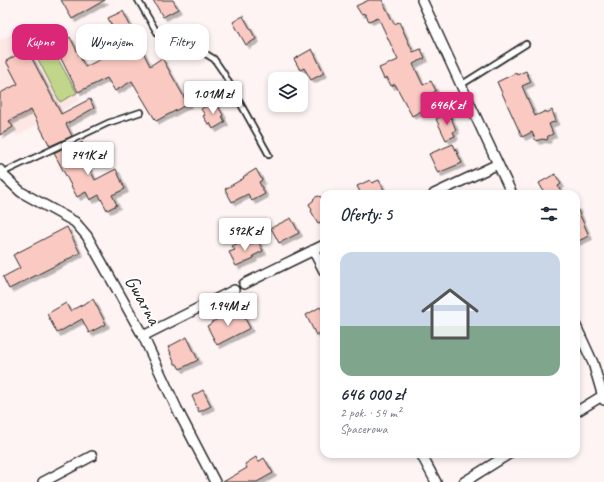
<!DOCTYPE html>
<html lang="pl">
<meta charset="utf-8">
<style>
:root{--surface:#fff;--page:#f2f2f3;--text:#1f2937;--muted:#747a83;--line:#e0e1e3;--accent:#db2777}
body{margin:0;font-family:Caveat,sans-serif;background:var(--page);color:var(--text);height:100vh;display:flex;flex-direction:column;font-size:15px;white-space:nowrap}
*{box-sizing:border-box;margin:0}
p{font-size:13px;color:var(--muted)}
.icon{flex:none;width:22px;height:22px;fill:none;stroke:currentColor;stroke-width:2;stroke-linecap:round;stroke-linejoin:round}
.map{position:relative;flex:1;overflow:hidden}
.side{position:absolute;left:320px;top:190px;width:260px;height:268px;display:flex;flex-direction:column;background:var(--surface);border-radius:12px;box-shadow:0 2px 6px #0003}
.side>*{flex:none}
.hud{position:absolute;left:12px;top:24px;width:248px;height:36px;display:flex;gap:8px}
.buttons{position:absolute;left:268px;top:72px;display:grid;gap:8px}
.buttons a{display:grid;place-items:center;width:40px;height:40px;border-radius:8px;background:var(--surface);box-shadow:0 2px 6px #0003;font-size:20px}
.price{position:absolute;translate:-50% -34px;padding:0 9px;border-radius:4px;background:#fff;color:#222;font-size:13px;line-height:26px;filter:drop-shadow(0 1px 2px #0008)}
.price::after{content:'';position:absolute;left:50%;top:24px;width:12px;height:9px;margin-left:-6px;background:inherit;clip-path:polygon(0 0,100% 0,50% 100%)}
.price.active{background:var(--accent);color:#fff}
ul{padding:0;list-style:none}
li{display:grid;align-content:center;gap:8px;height:212px;padding:0 20px}
li+li{border-top:1px solid var(--line)}
li span{display:grid;place-items:center;height:124px;border-radius:12px;color:#555}
li>.icon{margin-inline-start:auto}
span .icon{width:72px;height:72px;fill:#fffc;stroke-width:1}
li b{font-size:17px}
h2{display:flex;justify-content:space-between;align-items:center;height:48px;padding:0 20px;font-size:17px}
.tag{padding:0 14px;border-radius:12px;background:var(--surface);box-shadow:0 2px 6px #0003;font-size:14px;line-height:36px}
.tag.active{background:var(--accent);color:#fff}
.map>svg:first-child{display:block}
.built{fill:#fde7e4}
.green{fill:#c2d68b;stroke:#76805b}
.building{fill:#facac2;stroke:#2b2b2b;filter:url(#shadow)}
.lines{fill:none;stroke-linecap:round;stroke-linejoin:round}
.service-casing{stroke:#2b2b2b;stroke-width:8}
.minor-casing{stroke:#2b2b2b;stroke-width:12}
.service{stroke:#fff;stroke-width:4.5}
.minor{stroke:#fff;stroke-width:9}
.labels{text-anchor:middle;dominant-baseline:central;stroke-width:3.5;stroke-linejoin:round;paint-order:stroke}
.street-label{font-size:20px;fill:#2b2b2b;stroke:#fff}
</style>
<div class="map">
<svg width="604" height="482" viewBox="0 0 604 482">
<defs>
<filter id="shadow"><feDropShadow dx="3.5" dy="3.5" stdDeviation="0" flood-color="#0004"/></filter>
</defs>
<rect width="100%" height="100%" fill="#fef4f3"/>
<filter id="ink" filterUnits="userSpaceOnUse"><feTurbulence type="fractalNoise" baseFrequency=".025" numOctaves="2"/><feDisplacementMap in="SourceGraphic" scale="8" xChannelSelector="R" yChannelSelector="G"/><feConvolveMatrix kernelMatrix="1 2 1 2 8 2 1 2 1" color-interpolation-filters="sRGB"/></filter>
<g filter="url(#ink)">
<path class="built" d="M22 29 26 39 41 34 80 100 17 136 0 101V40Z"/>
<path class="green" d="M42 31 77 93 60 102 27 38Z"/>
<path class="building" d="M61 0H105L72 19Z
M153 0H173L178 9 163 17Z
M369 0H382L394 24 399 22 413 52 421 49 425 58 413 64 423 85 431 81 436 91 427 96 432 105 412 116 395 84 391 86 387 77 384 79 379 68 398 60 378 17 369 21 365 14H364L363 13 361 14 356 6Z
M123 11 150 66 162 58 188 104 156 121 132 81 115 91 107 78 78 92 54 45 70 37 85 67 119 50 112 37 116 35 108 18Z
M243 16 256 39 246 45 233 22Z
M27 49 61 114 90 99 94 108 66 124 72 136 50 146 31 110 9 121 13 127 0 135V93L18 84 6 61Z
M312 49 324 73 311 80 304 68 300 70 294 59Z
M526 71 531 82 522 86 535 116 546 111 547 113 552 110 556 121 549 124 553 134 548 136 547 140 542 139 536 141 532 132 522 137 497 82 516 73 517 75Z
M215 101 223 115 222 116 225 122 213 129 210 123 208 124 203 116 205 115 201 109Z
M449 113 456 130 453 132 455 136 446 140 436 119Z
M75 142 77 145 82 142 91 158 85 160 95 180 116 169 125 189 112 195 117 205 107 210 99 195 90 200 86 192 77 197 54 153Z
M453 144 462 163 438 173 429 154Z
M256 169 262 180 259 182 265 194 252 201 248 194 232 202 225 189 244 178 243 177Z
M555 174 561 184 558 186 562 194H545L539 183Z
M370 180 372 183 379 180 386 194H361L357 186Z
M318 196 324 198V220L318 223 311 211 312 210 309 204 313 201 314 198Z
M576 206 589 236 576 242Z
M291 218 299 233 279 243 271 228Z
M67 227 80 253 9 289 3 277 20 268 13 255Z
M246 240 249 245 258 241 263 251 253 256 254 258 236 266 229 252 235 250 232 246Z
M93 299 106 324 89 333 82 319 57 333 47 314 66 303 70 311Z
M320 307 324 313V331L316 335 306 315Z
M240 309 250 328 217 345 207 326 212 323V322L234 311V312Z
M187 337 198 360 180 369 177 364H175L170 353H171L168 347Z
M203 390 211 406 199 412 192 396Z
M256 457 258 462 264 458 273 473 257 482H223L247 468 245 464Z"/>
<g class="lines">
<g class="service-casing">
<path id="service" d="M138 0 155 29 160 37 166 40 193 48 206 54 214 59 223 72 269 155
M461 85 526 44
M2 173 108 123 141 112"/>
</g>
<g class="minor-casing">
<path id="minor" d="M422 0 461 85 512 194
M0 170 5 177 21 192 75 222 87 236 143 336 177 409 215 482
M434 194 498 164
M313 250 324 271
M244 284 324 245
M576 326 593 363 604 400
M143 336 234 290
M576 412 602 396
M421 454 436 482
M43 482 92 456
M464 482 509 454"/>
</g>
<use href="#service" class="service"/>
<use href="#minor" class="minor"/>
</g>
</g>
<g class="labels">
<g class="street-label">
<text transform="translate(143 300) rotate(61)">Gwarna</text>
</g>
</g>
</svg>
<div class="buttons">
<a><svg class="icon" aria-label="layers" viewBox="0 0 24 24"><path d="M12 4l9 5-9 5-9-5zM3 14l9 5 9-5"/></svg></a>
</div>
<b class="price" style="left:213px;top:115px">1.01M zł</b>
<b class="price active" style="left:447px;top:126px">646K zł</b>
<b class="price" style="left:88px;top:176px">741K zł</b>
<b class="price" style="left:245px;top:252px">592K zł</b>
<b class="price" style="left:228px;top:327px">1.94M zł</b>
<div class="hud">
<a class="tag active">Kupno</a>
<a class="tag">Wynajem</a>
<a class="tag">Filtry</a>
</div>
<section class="side">
<h2>Oferty: 5<svg class="icon" aria-label="filters" viewBox="0 0 24 24"><path d="M4 7h16M4 17h16"/><circle cx="9" cy="7" r="2"/><circle cx="15" cy="17" r="2"/></svg></h2>
<ul>
<li><span style="background:linear-gradient(#c9d6e8 60%,#7fa58c 0)"><svg class="icon" aria-label="home" viewBox="0 0 24 24"><path d="M3 11l9-7 9 7M6 9v11h12V9"/></svg></span><div><b>646 000 zł</b><p>2 pok. · 54 m²</p><p>Spacerowa</p></div></li>
</ul>
</section>
</div>
